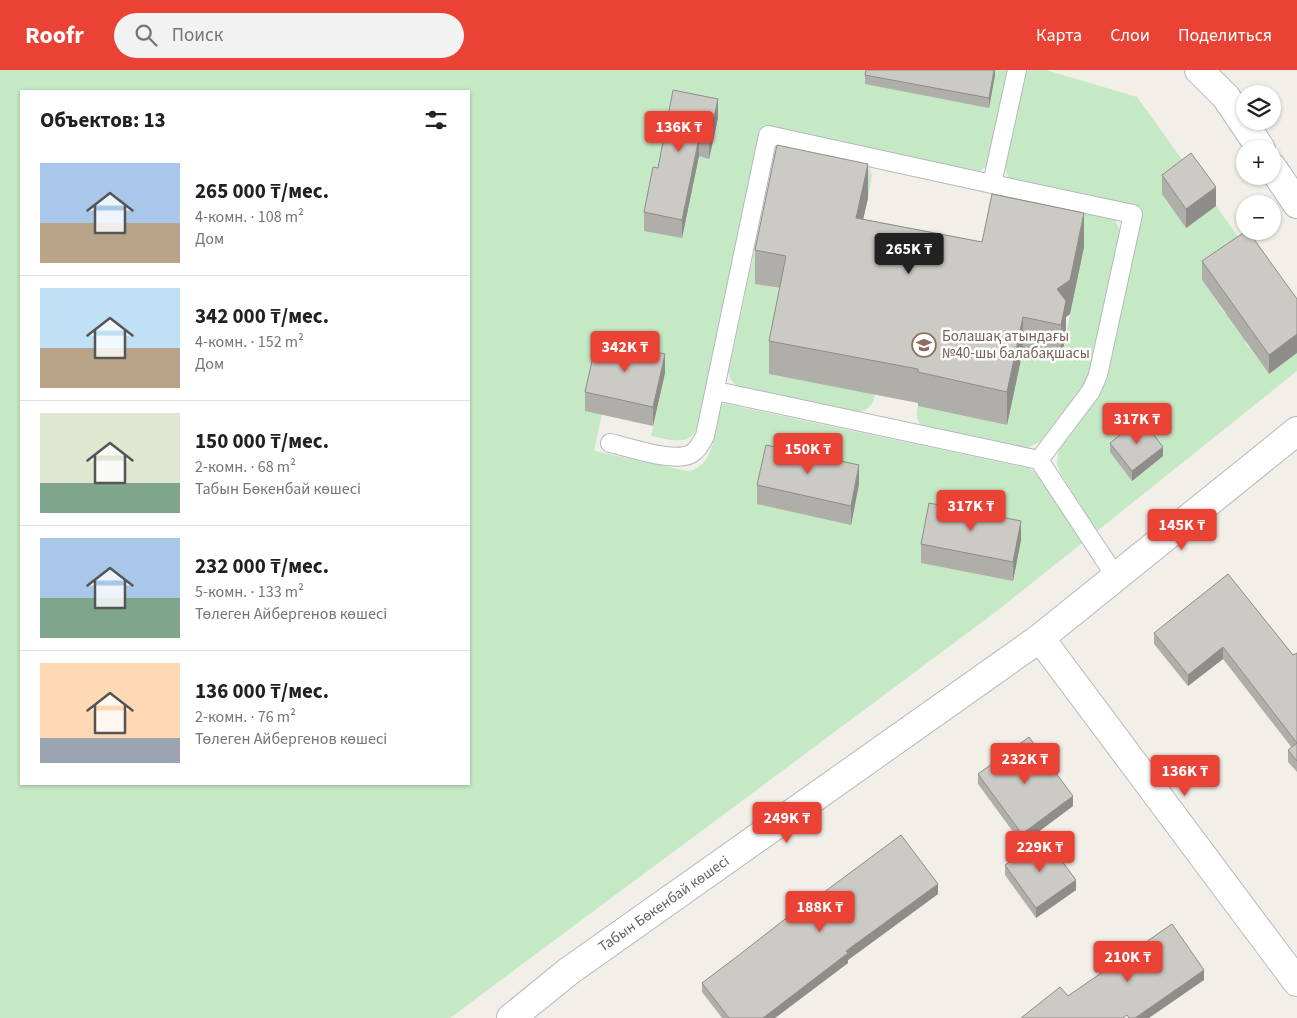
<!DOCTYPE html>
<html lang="ru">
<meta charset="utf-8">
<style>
:root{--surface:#fff;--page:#f2f2f2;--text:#202124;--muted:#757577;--line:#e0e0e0;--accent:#ea4335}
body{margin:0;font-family:"Source Sans 3",sans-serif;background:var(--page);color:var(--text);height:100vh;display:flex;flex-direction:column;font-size:19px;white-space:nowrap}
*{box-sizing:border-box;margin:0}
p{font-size:16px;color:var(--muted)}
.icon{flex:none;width:28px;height:28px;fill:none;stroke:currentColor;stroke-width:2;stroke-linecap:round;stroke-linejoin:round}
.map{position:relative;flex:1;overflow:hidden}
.sheet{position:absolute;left:20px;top:20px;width:450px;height:695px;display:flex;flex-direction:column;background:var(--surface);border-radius:0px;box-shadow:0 1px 4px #0004}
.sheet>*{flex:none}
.fabs{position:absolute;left:1236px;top:15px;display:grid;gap:10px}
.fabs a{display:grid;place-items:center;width:45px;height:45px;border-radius:50%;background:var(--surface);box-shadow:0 1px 4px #0004;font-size:25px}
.price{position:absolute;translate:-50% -42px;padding:0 11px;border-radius:5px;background:var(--accent);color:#fff;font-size:16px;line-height:32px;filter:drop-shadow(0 1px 2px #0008)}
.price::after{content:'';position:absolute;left:50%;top:30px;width:15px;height:11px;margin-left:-8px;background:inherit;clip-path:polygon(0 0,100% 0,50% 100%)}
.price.selected{background:#222;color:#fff}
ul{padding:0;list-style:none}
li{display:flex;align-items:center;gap:15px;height:125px;padding:0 20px}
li+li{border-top:1px solid var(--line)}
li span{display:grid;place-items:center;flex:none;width:140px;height:100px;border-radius:0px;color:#555}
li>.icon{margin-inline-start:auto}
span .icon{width:60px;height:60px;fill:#fffc;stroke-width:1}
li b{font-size:21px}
h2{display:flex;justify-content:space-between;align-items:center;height:60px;padding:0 20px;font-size:21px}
header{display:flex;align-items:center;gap:30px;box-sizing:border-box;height:70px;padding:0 25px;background:var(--accent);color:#fff}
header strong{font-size:24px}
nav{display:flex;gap:28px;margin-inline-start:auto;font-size:18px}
.search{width:350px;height:45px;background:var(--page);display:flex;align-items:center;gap:12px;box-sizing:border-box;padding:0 18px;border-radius:28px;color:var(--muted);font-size:19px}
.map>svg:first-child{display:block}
.green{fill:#c5e8c5;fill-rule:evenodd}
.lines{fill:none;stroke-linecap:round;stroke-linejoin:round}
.lane-casing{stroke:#b5b8bc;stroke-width:20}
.street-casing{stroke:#b5b8bc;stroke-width:30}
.lane{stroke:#fff;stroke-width:18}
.street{stroke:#fff;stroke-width:28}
.wall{fill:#afaea9}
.shaded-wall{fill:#8f8d8a}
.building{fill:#cccac5;stroke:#8f8d8a}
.labels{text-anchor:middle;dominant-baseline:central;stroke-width:5;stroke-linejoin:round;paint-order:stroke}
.education-label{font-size:15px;fill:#785e54;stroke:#fff;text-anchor:start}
.street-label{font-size:15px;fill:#5f6368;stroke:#fff}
</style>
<header>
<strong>Roofr</strong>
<div class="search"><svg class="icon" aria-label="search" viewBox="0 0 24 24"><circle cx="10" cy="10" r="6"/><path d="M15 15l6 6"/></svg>Поиск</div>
<nav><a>Карта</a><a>Слои</a><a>Поделиться</a></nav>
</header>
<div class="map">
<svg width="1297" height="948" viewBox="0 0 1297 948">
<rect width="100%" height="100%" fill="#f1efe8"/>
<path class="green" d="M0 0H1011L990 94 980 101 973 102 763 59 698 357C688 378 669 369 651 366L665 303 602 344 594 381 687 401C715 399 716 355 721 333L1028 398 1034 401 1039 407 1082 473 993 544 450 948H0ZM21 21H469V714H21Z
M1025 0H1046L1137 27 1191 102 1186 157 1216 136 1247 179 1202 210 1225 244 1270 211 1290 239 1245 272 1269 304 1297 283V301L1097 461 1061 404 1057 394 1058 383 1061 377 1099 327 1107 310 1142 137 1020 112 1008 107 1004 96Z
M778 80 868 96 872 105 868 128 755 213 786 220 875 325C872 338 866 342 852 342L739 317C732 312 729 309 729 300L775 83Z
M1019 127 1109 146 1115 150 1120 161 1090 302 1084 317 1040 372 1029 377H1015L923 357C916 351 916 345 918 336L1007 355 1023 280 1061 288 1084 177 1001 131 1009 128Z"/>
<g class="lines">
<g class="lane-casing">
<path id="lane" d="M716 321 1039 390 1091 321 1098 305 1133 144 992 114
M610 373C629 377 673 393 691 384 698 380 701 373 705 366L768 65 992 114 1017 0
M1039 390 1116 507"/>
</g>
<g class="street-casing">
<path id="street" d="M1199 0 1226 27 1261 79
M1272 97 1297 134
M1040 568 1297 912
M511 948 569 901 1040 568 1297 361"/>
</g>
<use href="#lane" class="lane"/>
<use href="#street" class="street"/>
</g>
<path class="wall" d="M995 0V5L989 38 865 14V5Z
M718 48 709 89 699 86 682 168 644 161V142L658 98Z
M1162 105 1216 136 1186 158 1162 124Z
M868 128 863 149 982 172 1084 177 1070 244 1066 247V265L1061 288 1023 280 1007 355 918 336V333L769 304V271L780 218 755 214V180Z
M1202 191 1297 229 1269 304 1202 210Z
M665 303 653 356 585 341V322Z
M1110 373 1163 386 1132 411 1110 382Z
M859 414 851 455 757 434V415Z
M1021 470 1013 511 921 493V474Z
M1154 563 1293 585 1297 583V702L1288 692V680L1292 678 1223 589 1188 616 1154 574Z
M978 704 1073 736 1022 774 978 714Z
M1005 795 1076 820 1036 848 1005 805Z
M938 824 848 890V893L775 948H722L702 922V913L808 834Z"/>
<path class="shaded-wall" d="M994 0H995V5L989 38V28Z
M718 29V48L709 89V70Z
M699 68V86L682 168V150Z
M868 94V128L856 181V148Z
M1216 117V136L1186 158V139Z
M1084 143V177L1070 244 1066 247V265L1061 288V255L1057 219Z
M1023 247V280L1007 355V322Z
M1297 264V283L1269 304V285Z
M665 284V303L653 356V337Z
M1163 377V386L1132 411V401Z
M859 395V414L851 455V436Z
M1021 451V470L1013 511V492Z
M1223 577V589L1188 616V605Z
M1073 726V736L1022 774V764Z
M1076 810V820L1036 848V838Z
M938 814V824L848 890V893L775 948H763L846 881Z
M1204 900V910L1149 948H1135Z"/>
<path class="building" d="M866 0H994L989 28 865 5Z
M673 20 718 29 709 70 699 68 682 150 644 142 653 97 658 98Z
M777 75 868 94 856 148 982 172 992 124 1084 143 1070 210 1057 219 1066 231 1061 255 1023 247 1007 322 918 302V299L769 271 786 186 755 180Z
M1191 83 1216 117 1186 139 1162 105Z
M1246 161H1248L1297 229V264L1269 285 1202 191Z
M597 269 665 284 653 337 585 322Z
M1141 348 1163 377 1132 401 1110 373Z
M766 375 859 395 851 436 757 415Z
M929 433 1021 451 1013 492 921 474Z
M1228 504 1293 585 1297 583V673L1223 577 1188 605 1154 563Z
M1029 667 1073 726 1022 764 978 704Z
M1297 673V691L1288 680Z
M901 765 938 814 846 881 848 883 763 948H729L702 913 739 885 807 832 808 834Z
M1044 767 1076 810 1036 838 1005 795Z
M1172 854 1204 900 1135 948H1129L1127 945 1123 948H1021L1060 917 1068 926Z"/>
<defs>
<g id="school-ring" transform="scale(1.25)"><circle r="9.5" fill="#fff" stroke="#8d6e63" stroke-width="1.5"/><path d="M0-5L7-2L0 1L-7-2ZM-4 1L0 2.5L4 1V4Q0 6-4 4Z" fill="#8d6e63"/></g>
</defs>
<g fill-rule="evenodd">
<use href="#school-ring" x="924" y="275"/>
</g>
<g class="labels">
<g class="education-label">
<text x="942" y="266">Болашақ атындағы<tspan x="942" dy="17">№40-шы балабақшасы</tspan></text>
</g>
<g class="street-label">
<text transform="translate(664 834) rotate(-35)">Табын Бөкенбай көшесі</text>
</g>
</g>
</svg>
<div class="fabs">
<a><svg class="icon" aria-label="layers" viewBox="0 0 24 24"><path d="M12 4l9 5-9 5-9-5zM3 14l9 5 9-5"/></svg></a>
<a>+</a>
<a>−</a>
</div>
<b class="price" style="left:679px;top:83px">136K ₸</b>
<b class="price selected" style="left:909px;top:205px">265K ₸</b>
<b class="price" style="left:625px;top:303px">342K ₸</b>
<b class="price" style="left:1137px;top:375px">317K ₸</b>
<b class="price" style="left:808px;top:405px">150K ₸</b>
<b class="price" style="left:971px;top:462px">317K ₸</b>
<b class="price" style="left:1182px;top:481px">145K ₸</b>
<b class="price" style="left:1025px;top:715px">232K ₸</b>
<b class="price" style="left:1185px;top:727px">136K ₸</b>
<b class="price" style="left:787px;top:774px">249K ₸</b>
<b class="price" style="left:1040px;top:803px">229K ₸</b>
<b class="price" style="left:820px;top:863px">188K ₸</b>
<b class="price" style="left:1128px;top:913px">210K ₸</b>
<section class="sheet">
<h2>Объектов: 13<svg class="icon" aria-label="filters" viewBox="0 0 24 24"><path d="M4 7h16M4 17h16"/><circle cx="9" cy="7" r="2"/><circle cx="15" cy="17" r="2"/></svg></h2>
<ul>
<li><span style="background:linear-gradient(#a9c7e8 60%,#b9a48a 0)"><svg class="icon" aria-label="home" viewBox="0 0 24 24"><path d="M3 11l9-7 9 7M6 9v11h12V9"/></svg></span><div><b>265 000 ₸/мес.</b><p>4-комн. · 108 m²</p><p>Дом</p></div></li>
<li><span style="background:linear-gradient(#bfe0f5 60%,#b9a48a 0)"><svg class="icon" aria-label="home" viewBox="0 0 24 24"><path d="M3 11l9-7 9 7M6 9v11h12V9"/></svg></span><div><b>342 000 ₸/мес.</b><p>4-комн. · 152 m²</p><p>Дом</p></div></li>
<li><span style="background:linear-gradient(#dfe7d0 70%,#7fa58c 0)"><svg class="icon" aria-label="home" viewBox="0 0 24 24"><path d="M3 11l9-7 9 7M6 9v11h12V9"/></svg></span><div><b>150 000 ₸/мес.</b><p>2-комн. · 68 m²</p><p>Табын Бөкенбай көшесі</p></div></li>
<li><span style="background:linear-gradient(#a9c7e8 60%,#7fa58c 0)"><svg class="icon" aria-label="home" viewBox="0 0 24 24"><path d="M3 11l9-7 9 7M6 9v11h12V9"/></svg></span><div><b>232 000 ₸/мес.</b><p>5-комн. · 133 m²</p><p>Төлеген Айбергенов көшесі</p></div></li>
<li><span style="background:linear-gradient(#ffd9b3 75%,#9aa5b1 0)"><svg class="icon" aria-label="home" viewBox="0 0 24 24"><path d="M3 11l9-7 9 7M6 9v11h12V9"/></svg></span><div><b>136 000 ₸/мес.</b><p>2-комн. · 76 m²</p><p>Төлеген Айбергенов көшесі</p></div></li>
</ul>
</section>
</div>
